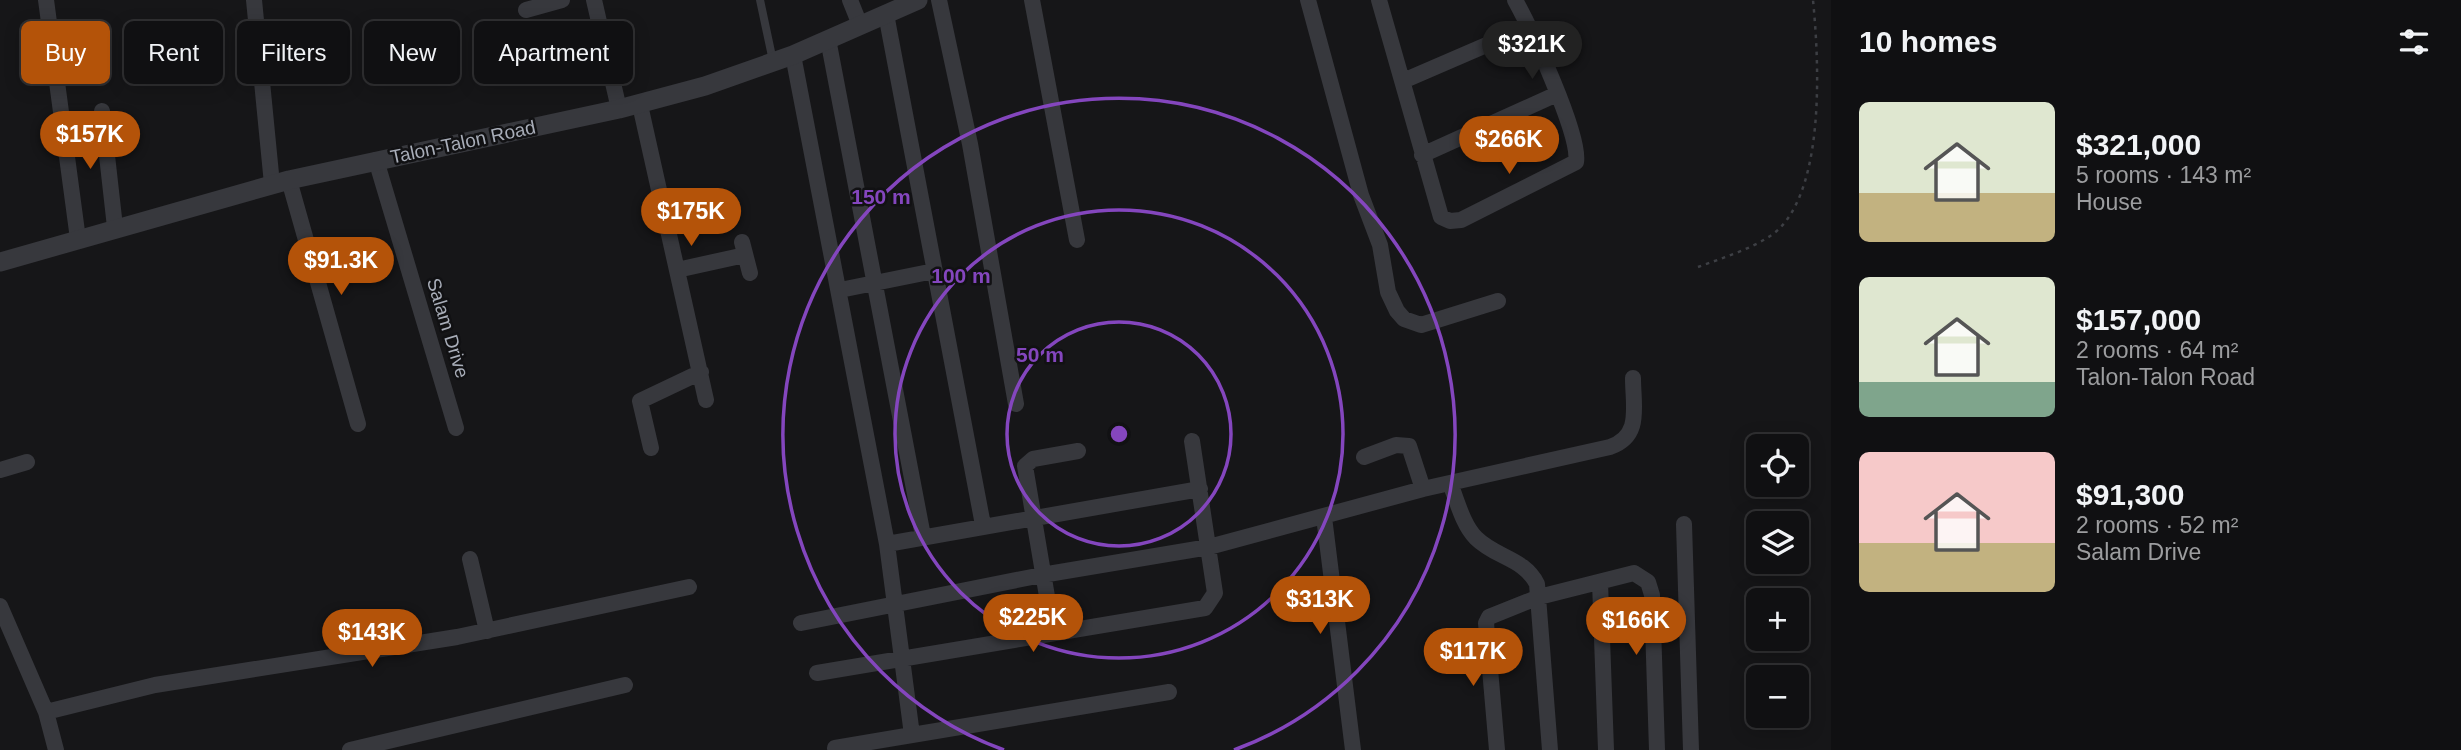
<!DOCTYPE html>
<meta charset="utf-8">
<style>
:root{--surface:#101012;--page:#1e1e20;--text:#f1f3f6;--muted:#9c9d9f;--line:#303032;--accent:#b45309}
body{margin:0;font-family:Helvetica,sans-serif;background:var(--page);color:var(--text);height:100vh;display:flex;flex-direction:column;font-size:26px;white-space:nowrap}
*{box-sizing:border-box;margin:0}
p{font-size:23px;color:var(--muted)}
.icon{flex:none;width:38px;height:38px;fill:none;stroke:currentColor;stroke-width:2;stroke-linecap:round;stroke-linejoin:round}
.map{position:relative;flex:1;overflow:hidden}
.drawer{display:flex;flex-direction:column;background:var(--surface);width:630px}
.drawer>*{flex:none}
.guide{position:absolute;left:21px;top:21px;width:665px;height:63px;display:flex;gap:14px}
.tools{position:absolute;left:1746px;top:434px;display:grid;gap:14px}
.tools a{display:grid;place-items:center;width:63px;height:63px;border-radius:10px;background:var(--surface);box-shadow:0 4px 18px #0003,0 0 0 2px var(--line);font-size:35px}
.price{position:absolute;translate:-50% -60px;padding:0 16px;border-radius:24px;background:var(--accent);color:#fff;font-size:23px;line-height:46px;filter:drop-shadow(0 2px 4px #0008)}
.price::after{content:'';position:absolute;left:50%;top:42px;width:21px;height:16px;margin-left:-10px;background:inherit;clip-path:polygon(0 0,100% 0,50% 100%)}
.price.on{background:#222;color:#fff}
ul{padding:0;list-style:none}
li{display:flex;align-items:center;gap:21px;height:175px;padding:0 28px}
li span{display:grid;place-items:center;flex:none;width:196px;height:140px;border-radius:10px;color:#555}
li>.icon{margin-inline-start:auto}
span .icon{width:84px;height:84px;fill:#fffc;stroke-width:1}
li b{font-size:30px}
h2{display:flex;justify-content:space-between;align-items:center;height:84px;padding:0 28px;font-size:30px}
.pill{padding:0 24px;border-radius:10px;background:var(--surface);box-shadow:0 4px 18px #0003,0 0 0 2px var(--line);font-size:24px;line-height:63px}
.pill.on{background:var(--accent);color:#fff}
main{display:flex;flex:1;min-height:0}
.map>svg:first-child{display:block}
.lines{fill:none;stroke-linecap:round;stroke-linejoin:round}
.path{stroke:#3d3f44;stroke-width:2.5;stroke-dasharray:3.5 5;stroke-linecap:butt}
.service{stroke:#37383d;stroke-width:8}
.minor{stroke:#37383d;stroke-width:16}
.tertiary{stroke:#37383d;stroke-width:19}
.ring{fill:none;stroke:#8446be;stroke-width:3.5}
.labels{text-anchor:middle;dominant-baseline:central;stroke-width:5;stroke-linejoin:round;paint-order:stroke}
.street-label{font-size:19px;fill:#a8adb8;stroke:#111113}
.centre{fill:#8446be;stroke:#111113;stroke-width:3.5}
.ring-label{font-size:21px;text-anchor:middle;font-weight:bold;fill:#8446be;stroke:#111113;stroke-width:5;stroke-linejoin:round;paint-order:stroke}
</style>
<main>
<div class="map">
<svg width="1831" height="750" viewBox="0 0 1831 750">
<rect width="100%" height="100%" fill="#161618"/>
<g class="lines">
<path class="path" d="M1698 267C1722 258 1762 246 1780 228 1825 181 1819 62 1813 0"/>
<path class="service" d="M760 0 773 61"/>
<path class="minor" d="M46 0 78 239
M254 0 272 184
M594 0 619 109
M850 0 860 25
M939 0 970 144 1016 404
M1032 0 1077 240
M1308 0 1361 195 1380 245 1388 292 1397 311 1404 319 1421 325 1498 301
M1379 0 1441 217 1450 221 1461 220 1576 162C1581 136 1530 27 1515 0
M526 10 562 0
M886 14 983 525
M828 39 923 536
M793 55 887 544 912 735 1169 692
M1403 81 1528 27
M640 105 706 400
M102 111 115 227
M1422 155 1557 94
M376 160 456 428
M289 180 358 424
M742 242 750 273
M677 270 745 255
M840 290 934 271
M651 448 640 401 701 372
M1364 457 1396 445 1409 446 1423 489
M0 470 27 462
M1450 483C1457 501 1463 525 1476 538 1496 558 1524 558 1537 584L1550 750
M1324 517 1353 750
M1684 524 1691 750
M887 544 1200 489
M470 559 487 631
M1600 582 1606 750
M0 606 46 712 56 750
M801 623 1042 575 1209 547 1423 489 1610 447C1642 436 1633 407 1633 378
M1053 632 1025 466 1033 459 1078 451
M817 673 1205 608 1215 593 1192 441
M46 712 155 685 457 637 689 587
M835 748 912 735
M350 750 625 685
M1497 750 1486 623 1489 617 1539 597 1634 573 1648 582 1652 595 1657 750"/>
<path class="tertiary" d="M0 262 289 180 619 109 705 86 793 55 918 0"/>
</g>
<g class="ring">
<circle cx="1119" cy="434" r="112"/>
<circle cx="1119" cy="434" r="224"/>
<path d="M1004 750A336 336 0 1 1 1234 750"/>
</g>
<g class="labels">
<g class="street-label">
<text transform="translate(463 142) rotate(-12)">Talon-Talon Road</text>
<text transform="translate(448 328) rotate(73)">Salam Drive</text>
</g>
</g>
<circle cx="1119" cy="434" r="10" class="centre"/>
<g class="ring-label">
<text x="881" y="204">150 m</text>
<text x="961" y="283">100 m</text>
<text x="1040" y="362">50 m</text>
</g>
</svg>
<div class="tools">
<a><svg class="icon" aria-label="locate" viewBox="0 0 24 24"><circle cx="12" cy="12" r="6"/><path d="M12 2v4M12 18v4M2 12h4M18 12h4"/></svg></a>
<a><svg class="icon" aria-label="layers" viewBox="0 0 24 24"><path d="M12 4l9 5-9 5-9-5zM3 14l9 5 9-5"/></svg></a>
<a>+</a>
<a>−</a>
</div>
<b class="price on" style="left:1532px;top:81px">$321K</b>
<b class="price" style="left:90px;top:171px">$157K</b>
<b class="price" style="left:1509px;top:176px">$266K</b>
<b class="price" style="left:691px;top:248px">$175K</b>
<b class="price" style="left:341px;top:297px">$91.3K</b>
<b class="price" style="left:1320px;top:636px">$313K</b>
<b class="price" style="left:1033px;top:654px">$225K</b>
<b class="price" style="left:1636px;top:657px">$166K</b>
<b class="price" style="left:372px;top:669px">$143K</b>
<b class="price" style="left:1473px;top:688px">$117K</b>
<div class="guide">
<a class="pill on">Buy</a>
<a class="pill">Rent</a>
<a class="pill">Filters</a>
<a class="pill">New</a>
<a class="pill">Apartment</a>
</div>
</div>
<section class="drawer">
<h2>10 homes<svg class="icon" aria-label="filters" viewBox="0 0 24 24"><path d="M4 7h16M4 17h16"/><circle cx="9" cy="7" r="2"/><circle cx="15" cy="17" r="2"/></svg></h2>
<ul>
<li><span style="background:linear-gradient(#dfe7d0 65%,#c2b280 0)"><svg class="icon" aria-label="home" viewBox="0 0 24 24"><path d="M3 11l9-7 9 7M6 9v11h12V9"/></svg></span><div><b>$321,000</b><p>5 rooms · 143 m²</p><p>House</p></div></li>
<li><span style="background:linear-gradient(#dfe7d0 75%,#7fa58c 0)"><svg class="icon" aria-label="home" viewBox="0 0 24 24"><path d="M3 11l9-7 9 7M6 9v11h12V9"/></svg></span><div><b>$157,000</b><p>2 rooms · 64 m²</p><p>Talon-Talon Road</p></div></li>
<li><span style="background:linear-gradient(#f6c9c9 65%,#c2b280 0)"><svg class="icon" aria-label="home" viewBox="0 0 24 24"><path d="M3 11l9-7 9 7M6 9v11h12V9"/></svg></span><div><b>$91,300</b><p>2 rooms · 52 m²</p><p>Salam Drive</p></div></li>
</ul>
</section>
</main>
